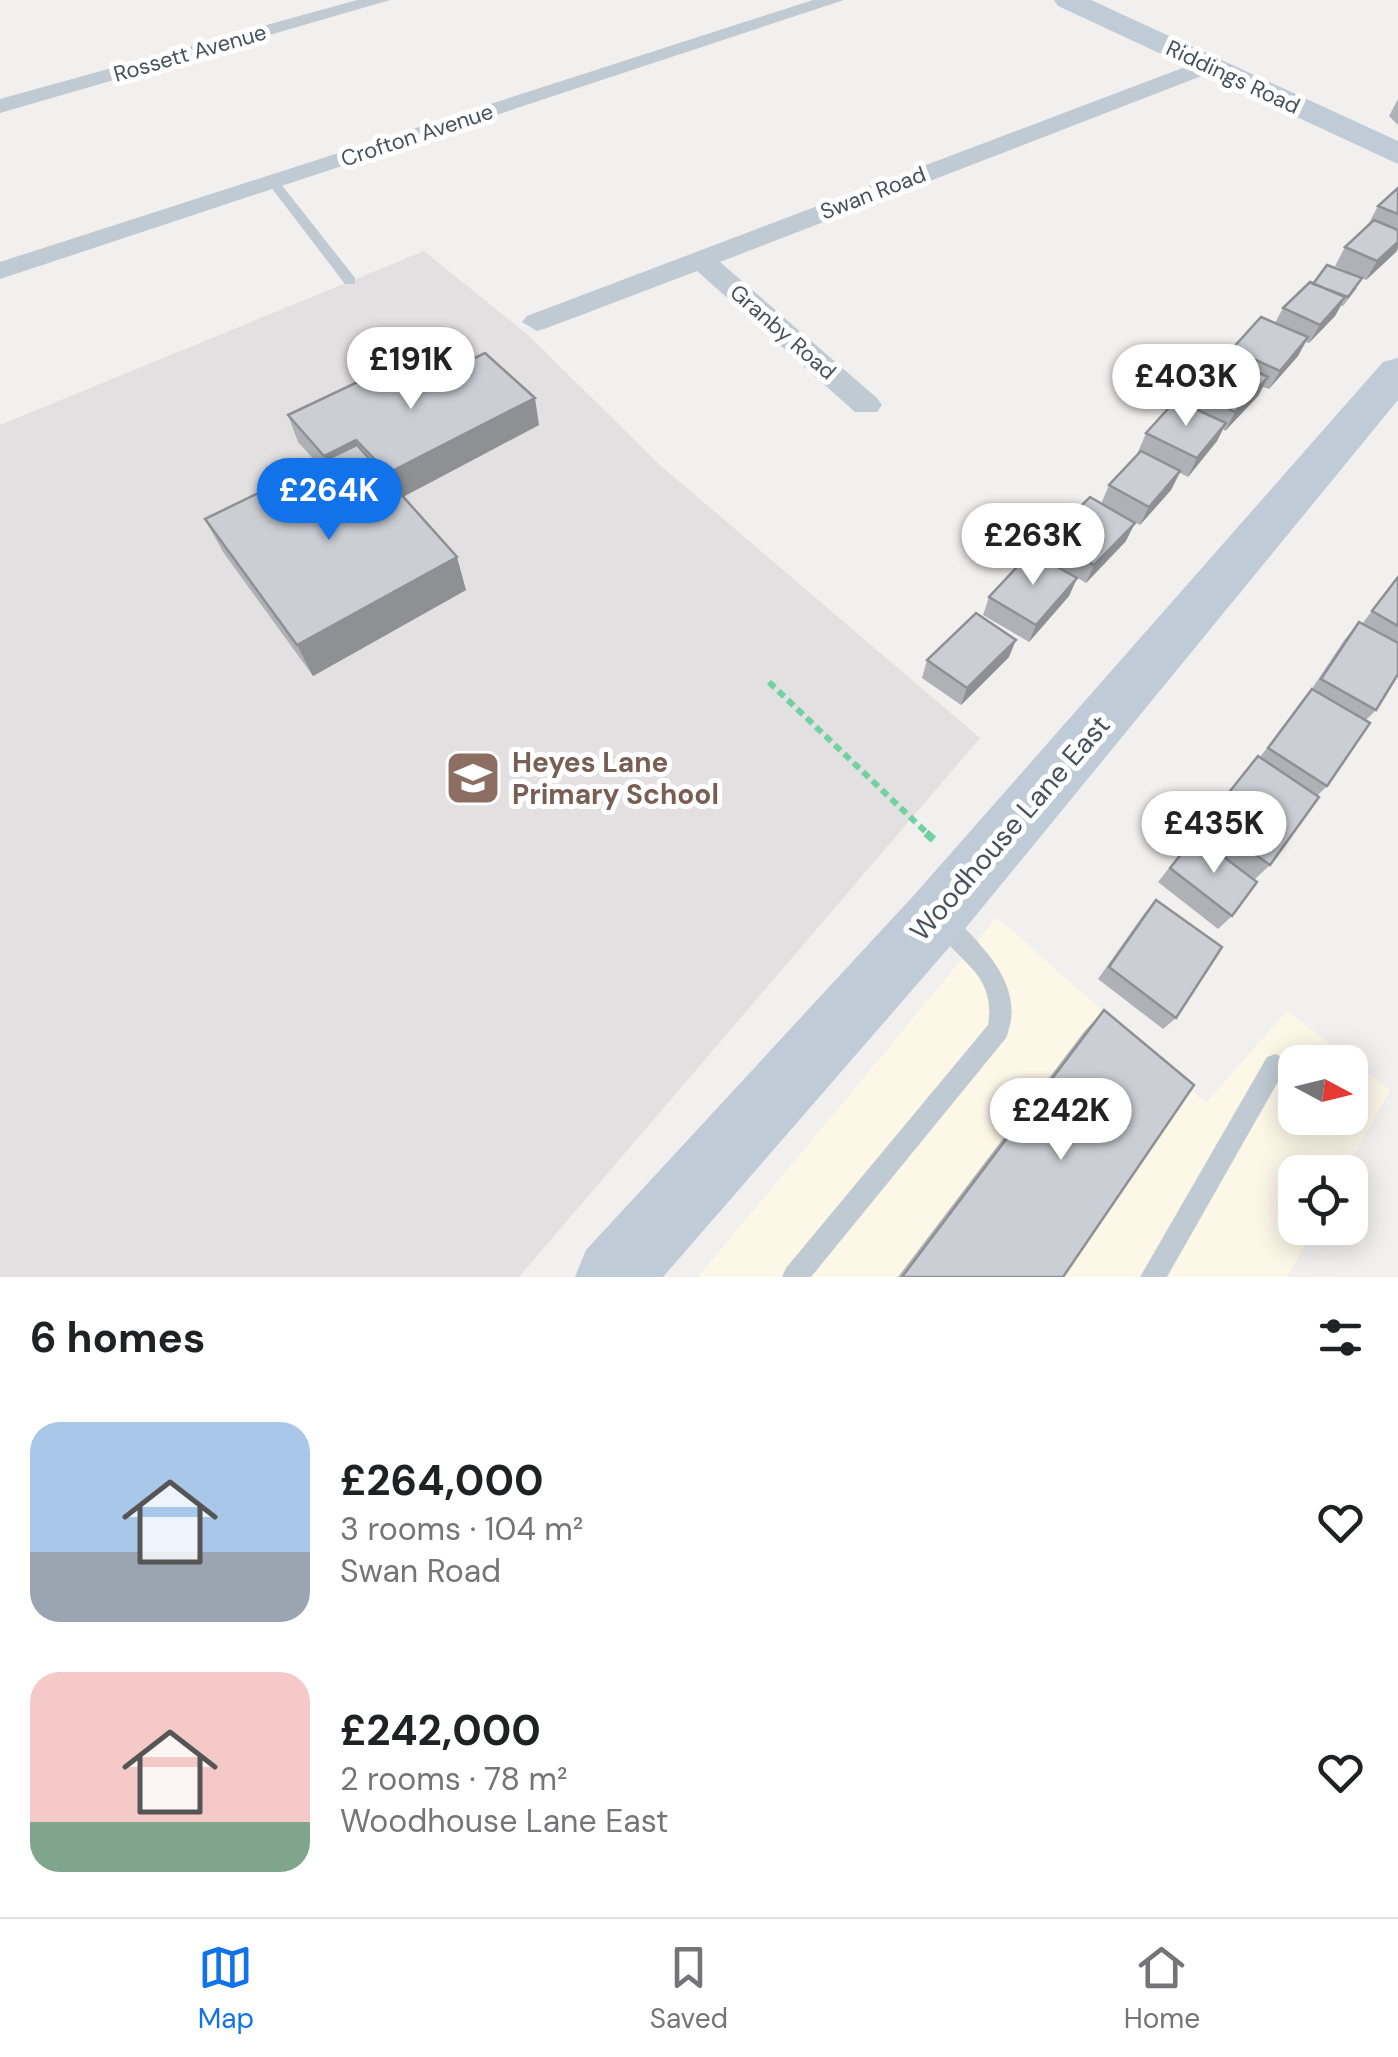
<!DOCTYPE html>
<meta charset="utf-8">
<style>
:root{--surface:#fff;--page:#f6f6f6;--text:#202124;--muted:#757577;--line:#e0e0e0;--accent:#1172ea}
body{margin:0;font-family:"DM Sans",sans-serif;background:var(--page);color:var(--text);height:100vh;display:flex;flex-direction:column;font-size:38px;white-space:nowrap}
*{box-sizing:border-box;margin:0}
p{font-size:32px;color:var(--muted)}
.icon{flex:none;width:55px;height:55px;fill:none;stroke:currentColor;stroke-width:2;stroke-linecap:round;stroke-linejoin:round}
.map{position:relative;height:1277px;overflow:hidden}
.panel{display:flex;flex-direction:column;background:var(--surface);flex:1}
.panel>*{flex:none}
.needle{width:65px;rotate:97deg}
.controls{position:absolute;left:1278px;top:1045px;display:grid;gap:20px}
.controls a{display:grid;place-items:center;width:90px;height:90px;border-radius:20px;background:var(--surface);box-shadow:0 5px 25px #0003;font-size:50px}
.price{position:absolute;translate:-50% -85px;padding:0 22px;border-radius:35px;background:#fff;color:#222;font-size:32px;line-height:65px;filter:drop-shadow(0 2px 5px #0008)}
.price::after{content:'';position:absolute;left:50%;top:60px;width:30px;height:22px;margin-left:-15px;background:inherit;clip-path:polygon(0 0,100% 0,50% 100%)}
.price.on{background:var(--accent);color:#fff}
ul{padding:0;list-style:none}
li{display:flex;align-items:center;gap:30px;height:250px;padding:0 30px}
li span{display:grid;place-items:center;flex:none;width:280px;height:200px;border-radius:30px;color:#555}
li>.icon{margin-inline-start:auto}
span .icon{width:120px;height:120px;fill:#fffc;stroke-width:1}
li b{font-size:42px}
h2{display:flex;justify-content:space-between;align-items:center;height:120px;padding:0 30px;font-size:42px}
.tab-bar{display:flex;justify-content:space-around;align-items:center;height:140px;border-top:2px solid var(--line);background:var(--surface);font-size:28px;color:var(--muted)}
.tab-bar a{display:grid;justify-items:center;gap:5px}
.tab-bar .on{color:var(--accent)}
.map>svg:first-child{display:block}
.commercial{fill:#fdf7e8;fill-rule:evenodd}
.education{fill:#e3e0e1}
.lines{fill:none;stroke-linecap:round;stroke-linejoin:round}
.path-far1{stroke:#72d1a1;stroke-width:6;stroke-dasharray:8 5;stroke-linecap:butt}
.path{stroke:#72d1a1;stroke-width:8;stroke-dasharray:10 6;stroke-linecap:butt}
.lane{fill:#bfcad2;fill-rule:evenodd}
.street{fill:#bfcad2;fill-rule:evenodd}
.secondary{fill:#bfcbd7;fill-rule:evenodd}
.wall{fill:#afb1b6}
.shaded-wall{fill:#8e9094}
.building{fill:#cbced4;stroke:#8e9094;stroke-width:2.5}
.labels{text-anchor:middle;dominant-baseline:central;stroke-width:10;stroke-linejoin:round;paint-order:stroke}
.far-street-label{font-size:22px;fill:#46535e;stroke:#fff}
.education-label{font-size:28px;font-weight:bold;fill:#785e54;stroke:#fff;text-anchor:start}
.street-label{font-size:28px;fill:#46535e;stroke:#fff}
</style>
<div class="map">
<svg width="1398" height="1277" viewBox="0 0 1398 1277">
<rect width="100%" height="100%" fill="#f2efef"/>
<path class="commercial" d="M997 917 1206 1103 1287 1011 1390 1090 1345 1172H1295V1228H1315L1287 1277H698ZM1295 1062H1350V1118H1295Z"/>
<path class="education" d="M424 251 528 335 661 466 980 738 519 1277H0V425Z"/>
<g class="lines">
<path class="path-far1" d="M769 682 929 835"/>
<path class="path" d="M926 833 934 840"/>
<path class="lane" d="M273 178 277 179 355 278V284H345L267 182Z
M945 912 952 915C984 948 1027 987 1006 1038L811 1277H782L786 1268 988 1025C997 969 953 963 934 922L938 915Z
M1275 1054 1283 1057 1286 1065 1283 1073 1167 1277H1140L1267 1057Z"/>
<path class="street" d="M357 0H390L0 113V99Z
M813 0H844L0 279V262Z
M1209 58 1217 60V70L720 262 877 398 882 405 877 412H855L697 271 547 328 537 331 522 322 527 316Z"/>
<path class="secondary" d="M1054 0H1091L1398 141V164L1058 6Z
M1398 358V400L959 936 663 1277H575L586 1250 915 894 1383 362Z"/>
</g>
<path class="wall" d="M1398 99V125L1389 116Z
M1398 188V248L1396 252 1366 280 1335 266 1345 247 1368 225 1378 206Z
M1313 283 1357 288 1343 306H1341L1335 316 1309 343 1306 342 1298 356 1269 389 1263 387 1258 396 1225 431 1223 429 1217 441 1188 477 1180 473 1171 490 1140 525 1113 510 1126 541 1086 583 1042 556 1049 538 1101 504 1109 485 1140 453 1138 452 1146 433 1179 401 1185 387 1227 358 1232 349 1275 323 1283 308Z
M408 390 539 425 403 497 466 590 313 676 223 552 205 519 318 464 298 442 288 415Z
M1398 576V674L1376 710 1365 721 1327 786 1317 796 1270 865 1255 879 1200 839 1232 916 1218 929 1158 882 1258 756 1260 757 1307 696 1345 639 1359 622 1362 624Z
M1077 578 1069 596 1029 642 983 615 989 597Z
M1009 657 961 705 922 678 927 660Z
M1156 900 1176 1018 1163 1029 1098 979 1144 914Z
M1104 1010 1063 1277H898L1084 1032Z"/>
<path class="shaded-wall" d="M1398 242V248L1396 252 1366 280 1377 261Z
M1345 297 1335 316 1309 343 1320 325Z
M1308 337 1298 356 1269 389 1280 371Z
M1268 377 1258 396 1225 431 1235 412Z
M535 398 539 425 397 500 388 473Z
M1226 423 1217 441 1188 477 1197 458Z
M356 440 365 467 334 483 324 456Z
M1180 471 1171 490 1140 525 1149 507Z
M1135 523 1126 541 1086 583 1094 565Z
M457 557 466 590 313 676 297 645Z
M1077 578 1069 596 1029 642 1036 625Z
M1016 640 1009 657 961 705 967 688Z"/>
<path class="building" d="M1398 188V214L1378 206Z
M1374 220 1398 230V242L1377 261 1345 247Z
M1327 265 1362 278 1348 297 1313 284Z
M1310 282 1345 297 1320 325 1283 308Z
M1261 317 1308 337 1280 371 1232 349Z
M485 353 535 398 388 473 356 440 324 456 288 415 387 368 408 390Z
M1220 354 1268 377 1235 412 1185 387Z
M1176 400 1226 423 1197 458 1146 433Z
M357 445 457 557 297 645 205 519Z
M1141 451 1180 471 1149 507 1109 485Z
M1090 497 1135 523 1094 565 1049 538Z
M1031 552 1077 578 1036 625 989 597Z
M1398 577V626L1372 611Z
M976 613 1016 640 967 688 927 660Z
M1359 622 1398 643V674L1376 710 1321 679Z
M1312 689 1370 723 1327 786 1268 748Z
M1258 756 1319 797 1270 865 1207 820Z
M1196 836 1257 882 1232 916 1170 868Z
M1156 900 1222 947 1176 1018 1109 967Z
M1104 1010 1194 1085 1063 1277H902Z"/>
<defs>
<g id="school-square" transform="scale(2.875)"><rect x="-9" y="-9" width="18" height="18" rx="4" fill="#8d6e63" stroke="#fff"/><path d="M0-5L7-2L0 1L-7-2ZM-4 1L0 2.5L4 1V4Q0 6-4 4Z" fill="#fff"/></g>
</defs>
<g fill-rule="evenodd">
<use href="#school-square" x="473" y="778"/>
</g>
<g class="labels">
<g class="far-street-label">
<text transform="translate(190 53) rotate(-16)">Rossett Avenue</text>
<text transform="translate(1233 77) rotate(25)">Riddings Road</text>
<text transform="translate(417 135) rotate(-18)">Crofton Avenue</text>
<text transform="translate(873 193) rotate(-21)">Swan Road</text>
<text transform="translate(783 332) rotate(41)">Granby Road</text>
</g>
<g class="education-label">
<text x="512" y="762">Heyes Lane<tspan x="512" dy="32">Primary School</tspan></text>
</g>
<g class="street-label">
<text transform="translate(1010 828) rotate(-49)">Woodhouse Lane East</text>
</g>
</g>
</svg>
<div class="controls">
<a><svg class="needle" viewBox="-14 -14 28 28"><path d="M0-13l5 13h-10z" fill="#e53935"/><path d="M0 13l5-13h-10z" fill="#757577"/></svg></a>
<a><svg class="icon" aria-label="locate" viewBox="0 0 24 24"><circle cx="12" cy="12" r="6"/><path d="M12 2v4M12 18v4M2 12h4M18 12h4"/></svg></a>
</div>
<b class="price" style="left:411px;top:412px">£191K</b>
<b class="price" style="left:1186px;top:429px">£403K</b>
<b class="price on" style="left:329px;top:543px">£264K</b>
<b class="price" style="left:1033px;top:588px">£263K</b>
<b class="price" style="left:1214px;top:876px">£435K</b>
<b class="price" style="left:1061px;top:1163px">£242K</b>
</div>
<section class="panel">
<h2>6 homes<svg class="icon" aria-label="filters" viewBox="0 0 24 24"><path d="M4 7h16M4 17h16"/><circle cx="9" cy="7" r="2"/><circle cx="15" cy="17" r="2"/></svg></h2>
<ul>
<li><span style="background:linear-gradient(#a9c7e8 65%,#9aa5b1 0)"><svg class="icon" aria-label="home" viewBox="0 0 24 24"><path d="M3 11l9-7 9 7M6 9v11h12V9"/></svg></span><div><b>£264,000</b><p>3 rooms · 104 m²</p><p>Swan Road</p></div><svg class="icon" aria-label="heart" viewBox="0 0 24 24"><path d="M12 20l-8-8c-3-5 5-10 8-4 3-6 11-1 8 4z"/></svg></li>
<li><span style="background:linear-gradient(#f6c9c9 75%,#7fa58c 0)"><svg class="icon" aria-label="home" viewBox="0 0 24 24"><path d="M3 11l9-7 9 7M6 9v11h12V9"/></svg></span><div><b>£242,000</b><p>2 rooms · 78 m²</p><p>Woodhouse Lane East</p></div><svg class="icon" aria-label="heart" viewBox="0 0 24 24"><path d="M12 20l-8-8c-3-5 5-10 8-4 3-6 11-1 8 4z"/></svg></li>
</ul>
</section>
<nav class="tab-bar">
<a class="on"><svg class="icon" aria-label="map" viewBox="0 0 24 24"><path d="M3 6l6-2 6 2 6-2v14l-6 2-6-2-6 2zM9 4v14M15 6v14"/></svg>Map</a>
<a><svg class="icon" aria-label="saved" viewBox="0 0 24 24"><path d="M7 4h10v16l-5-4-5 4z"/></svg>Saved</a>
<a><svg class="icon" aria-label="home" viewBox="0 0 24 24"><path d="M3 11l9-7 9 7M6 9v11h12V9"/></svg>Home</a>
</nav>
